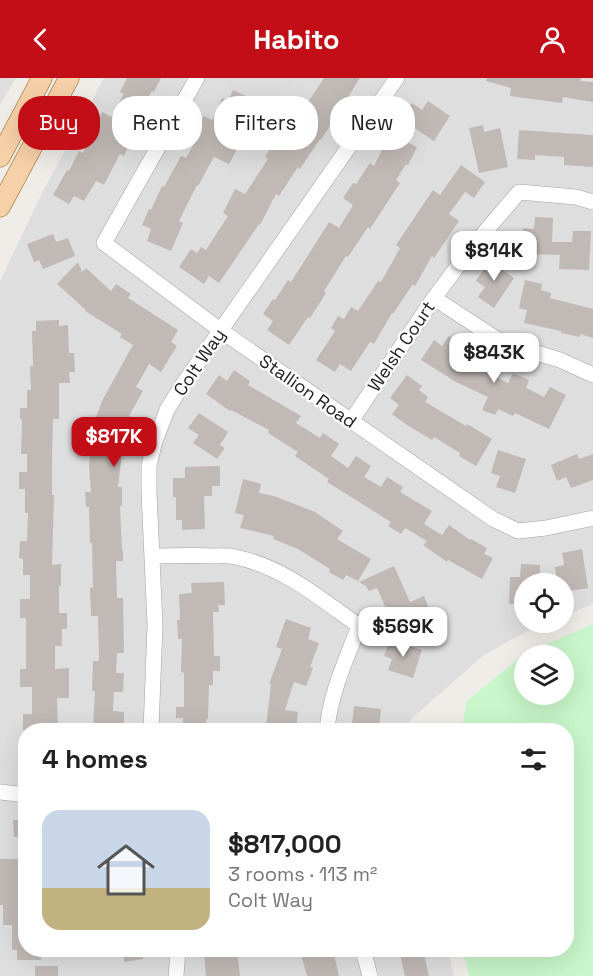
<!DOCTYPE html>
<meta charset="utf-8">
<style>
:root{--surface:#fff;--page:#f6f6f6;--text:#222;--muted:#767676;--accent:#c30e18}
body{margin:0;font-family:"Space Grotesk",sans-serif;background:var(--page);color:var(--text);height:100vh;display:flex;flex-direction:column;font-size:22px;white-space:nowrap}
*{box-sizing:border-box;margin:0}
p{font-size:20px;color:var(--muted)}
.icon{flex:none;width:33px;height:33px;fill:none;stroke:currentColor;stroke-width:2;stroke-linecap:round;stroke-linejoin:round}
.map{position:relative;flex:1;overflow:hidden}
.drawer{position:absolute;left:18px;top:645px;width:556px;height:234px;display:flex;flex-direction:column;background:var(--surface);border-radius:24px;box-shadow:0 6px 24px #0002}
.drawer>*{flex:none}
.hud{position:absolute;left:18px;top:18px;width:558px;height:54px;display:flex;gap:12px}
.buttons{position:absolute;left:514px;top:495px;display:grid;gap:12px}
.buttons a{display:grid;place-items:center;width:60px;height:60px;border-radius:50%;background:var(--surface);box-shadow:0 6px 24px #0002;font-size:30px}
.price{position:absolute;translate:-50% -51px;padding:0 14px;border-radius:12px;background:#fff;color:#222;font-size:20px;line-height:39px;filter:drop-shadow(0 2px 3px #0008)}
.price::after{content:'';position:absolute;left:50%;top:36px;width:18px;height:14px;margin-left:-9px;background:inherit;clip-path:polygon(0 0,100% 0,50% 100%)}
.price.on{background:var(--accent);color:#fff}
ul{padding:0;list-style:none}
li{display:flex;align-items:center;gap:18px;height:150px;padding:0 24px}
li span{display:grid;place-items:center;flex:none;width:168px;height:120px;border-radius:18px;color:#555}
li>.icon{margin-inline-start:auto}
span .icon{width:72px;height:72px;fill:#fffc;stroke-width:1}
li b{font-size:26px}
h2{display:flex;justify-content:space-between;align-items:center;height:72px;padding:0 24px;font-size:26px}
.chip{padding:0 21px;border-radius:24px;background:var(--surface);box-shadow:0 6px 24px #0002;font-size:21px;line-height:54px}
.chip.on{background:var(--accent);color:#fff}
header{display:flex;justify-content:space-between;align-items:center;height:78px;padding:0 24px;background:var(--accent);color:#fff;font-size:27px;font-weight:700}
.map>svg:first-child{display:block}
.residential{fill:#dfdede}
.park{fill:#c9f6ca;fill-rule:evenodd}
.building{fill:#c1b9b5}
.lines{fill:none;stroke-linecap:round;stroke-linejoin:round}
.minor-casing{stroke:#a2a2a2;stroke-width:16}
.major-casing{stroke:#935f0b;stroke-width:21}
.minor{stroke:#fff;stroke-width:15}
.major{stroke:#f6d0a8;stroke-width:20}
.labels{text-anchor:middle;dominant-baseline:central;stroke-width:4.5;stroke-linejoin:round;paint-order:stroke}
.street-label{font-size:18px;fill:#212121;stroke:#fff}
</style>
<header><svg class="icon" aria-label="back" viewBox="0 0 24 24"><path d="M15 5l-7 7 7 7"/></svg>Habito<svg class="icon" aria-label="person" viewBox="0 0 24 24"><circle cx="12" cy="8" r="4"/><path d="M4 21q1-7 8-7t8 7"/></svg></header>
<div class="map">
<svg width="593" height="898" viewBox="0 0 593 898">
<rect width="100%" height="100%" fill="#f0ede8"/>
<path class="residential" d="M0 0H16L0 27Z
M104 0H593V526L564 538V506H525V544L548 545 526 554 484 577 411 641 404 652H26V872H448L454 898H0V203L41 117Z"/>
<path class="park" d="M593 546V898H469L463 872H567V652H461L467 623 524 576ZM525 578H564V616H525Z"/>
<path class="building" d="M127 0H161L154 14 152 13 142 30 148 33 140 47 138 46 124 78 120 76 104 107 96 103 84 123 74 118 69 126 53 117 67 92 69 93 79 73 83 75 102 34 111 39 124 16 120 14Z
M324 0H360L321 62 320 61 300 91 298 89 279 118 276 116 260 147 259 146 219 205 209 198 204 206 179 189 191 171 197 175 201 169 206 172 228 138 223 135 235 111 245 116 268 81 265 79 269 73 261 68 274 49 287 58 304 29H305Z
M487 0H581L580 3 593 4V24L563 19 562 25 510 18 511 10 486 3Z
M233 12 254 22 238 56 242 58V62L229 86 214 79 198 108 197 107 179 143 183 145 171 173 147 163 151 151 142 147 149 131 151 132 162 108 164 109 181 78 186 80 199 57 195 55 204 38 212 42 222 20 228 23Z
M428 23 450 38 434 63 401 41 412 25 422 32Z
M483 47 484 54 500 50 508 89 479 95 469 50Z
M519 52 593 57V89L564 87V79L535 77V82L517 81Z
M390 56 417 69 408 87 406 86 396 102 400 105 370 151 368 149 348 179 346 178 324 213 326 215 310 240 308 239 289 267 267 252 273 243 263 236 273 221 275 222 288 202 291 204 329 144 339 150 353 127 343 120 353 105 356 106 370 85 374 88Z
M461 87 485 104 474 120 465 114 449 136 459 143 434 180 432 178 415 208 413 206 393 236 392 235 374 266 370 264 351 293 340 286 335 294 316 282 335 253 331 250 338 238 344 241 351 229 358 233 378 203 381 204 400 170 396 167 433 112 440 117Z
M535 139 553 140 552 164H572L573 153H591L589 192 559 191 560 177 531 176V174L530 176 522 175 523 150 534 151Z
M53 156 56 164 68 160 75 178 43 191 39 182 34 184 27 166Z
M492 179 506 187 504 193 514 200 494 230 478 219 485 209 476 203Z
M78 184 82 194 86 190 111 213 116 206 131 216 128 220 178 252 171 264 177 268 161 294 149 286 136 309 143 313 129 338 134 340 127 358 124 357 118 409H122V428H120L122 472H123V483H116L117 520H123L124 575H117L116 595H124L123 614H114L113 633 124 634V652L93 651 95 613H92L93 583H99L98 538H91L90 510 93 509 92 465H90L89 429H86L85 414H91L89 387 94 344 103 321 133 267 120 259 122 256 85 233 86 232 57 206Z
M525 202 542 206 541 212 551 215 550 220 593 231V260L580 256V259L561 255V253L524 245 527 232 519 230Z
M59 242V248L68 247 69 275H74L75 294H69L70 305H59V341H53L52 382V417H54L52 487 61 486V508H59V535H67V551H62V568H55V591L69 590V620H57L58 652H23V636H32V609H20V591H26V540H20V521H30V497H23V481L19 480 20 463H27L28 435H25V411H19V394H27V376H21L22 341H20V330H27V312H31L30 288H33L32 253H36V243Z
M449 258 465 268 462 273 494 287 490 296 508 305 513 295 529 302 526 310 544 319 550 309 566 317 549 351 515 335 513 338 498 331 495 337 482 332 488 319 456 304 421 282 434 262 442 268Z
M234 292 250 303 248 307 301 338 296 345 320 360 323 355 339 366 331 378 348 390 356 378 371 388 364 399 381 409 387 399 403 409 400 414 432 433 424 446 442 457 449 447 470 462 471 461 487 470 484 476 493 480 482 501 448 482 447 484 423 467 427 463 405 450 401 456 388 448 391 444 327 404 329 401 295 378 298 374 268 355 269 352 231 332 230 333 206 316 219 297 227 303Z
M407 297 422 308 419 312 428 319 425 324 466 348 467 346 492 361 476 388 459 378 460 375 434 359 432 362 407 347 392 336 399 327 390 320Z
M199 335 228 354 220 367 225 370 217 381 193 365 199 357 188 350Z
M498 372 526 381 515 415 496 409 500 398 491 395Z
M577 376 579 381 593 376V402L571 410 566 399 557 403 551 387Z
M220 388V408H212V418H204L205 451 182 452V442H176V419H173V400H185V389Z
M243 401 261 406 259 415 274 418 315 434 343 453 337 461 371 481 358 503 346 497 343 502 329 494 330 491 298 471 273 461 274 458 240 450 244 437 235 435Z
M582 471 588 510 564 514V506H557L555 489 564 487 562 475Z
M521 486 540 487V506H525V526H509L510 499H520Z
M394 488 410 524 424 518 435 545 394 561 383 534 387 533 377 510 369 513 366 508 359 504Z
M224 504 225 527H218L219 534H213L214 578H220V593H213V607H209L208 641H206V652H183V640H176V629H184V595L181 594 182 561H178L177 542H180L179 516 192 515 191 505Z
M286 541 311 550 308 561 319 565 310 589 313 590 306 608 294 604 285 632 298 634 296 652 266 649 271 606H269L282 571 276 569Z
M390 562 422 572 413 600 388 592 392 581 384 578Z
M354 628 381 631 379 652H355L356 646H352Z
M13 742H26V759H14Z
M0 781H26V872H41V882H17V872H12V847H3V827H0Z
M123 872H142L143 881 124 884Z
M217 872H237L240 898H206L204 875 217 873Z
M300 872H326L327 874 333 872 339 898H307Z
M399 872H423L429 898H405Z
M35 888H58V898H35Z"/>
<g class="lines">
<g class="minor-casing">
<path id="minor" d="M197 0 104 165 220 252 493 441 518 453 546 450 593 440
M434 220 495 260 507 266 560 282 593 297
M351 343 434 220 472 169 519 114 576 119 593 124
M152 478C172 478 192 477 212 478 219 478 227 477 235 479 282 488 321 521 359 548 346 582 330 616 327 652
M151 652 155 547 149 414V387L155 363 167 332 181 309 397 0
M0 714 26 717
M363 872 370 898
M176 898 178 872"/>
</g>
<g class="major-casing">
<path id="major" d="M0 79 42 0
M0 129 69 0"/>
</g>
<use href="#minor" class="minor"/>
<use href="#major" class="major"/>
</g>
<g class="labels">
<g class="street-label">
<text transform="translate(401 268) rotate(-56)">Welsh Court</text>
<text transform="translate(199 284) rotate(-56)">Colt Way</text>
<text transform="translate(308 313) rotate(35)">Stallion Road</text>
</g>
</g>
</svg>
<div class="buttons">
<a><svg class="icon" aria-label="locate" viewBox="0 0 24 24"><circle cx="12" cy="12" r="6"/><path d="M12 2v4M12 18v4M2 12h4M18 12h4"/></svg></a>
<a><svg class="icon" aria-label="layers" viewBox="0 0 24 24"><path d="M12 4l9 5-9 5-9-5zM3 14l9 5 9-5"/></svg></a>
</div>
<b class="price" style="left:494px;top:204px">$814K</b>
<b class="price" style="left:494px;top:306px">$843K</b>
<b class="price on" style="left:114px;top:390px">$817K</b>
<b class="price" style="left:403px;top:580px">$569K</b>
<div class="hud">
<a class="chip on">Buy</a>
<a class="chip">Rent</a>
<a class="chip">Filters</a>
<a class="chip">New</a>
</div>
<section class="drawer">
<h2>4 homes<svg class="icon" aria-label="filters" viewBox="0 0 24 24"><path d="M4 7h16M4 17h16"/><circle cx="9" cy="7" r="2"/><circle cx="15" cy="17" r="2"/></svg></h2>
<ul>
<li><span style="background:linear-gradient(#c9d6e8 65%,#c2b280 0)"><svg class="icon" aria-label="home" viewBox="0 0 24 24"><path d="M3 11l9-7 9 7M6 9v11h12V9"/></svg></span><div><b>$817,000</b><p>3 rooms · 113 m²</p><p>Colt Way</p></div></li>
</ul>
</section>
</div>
